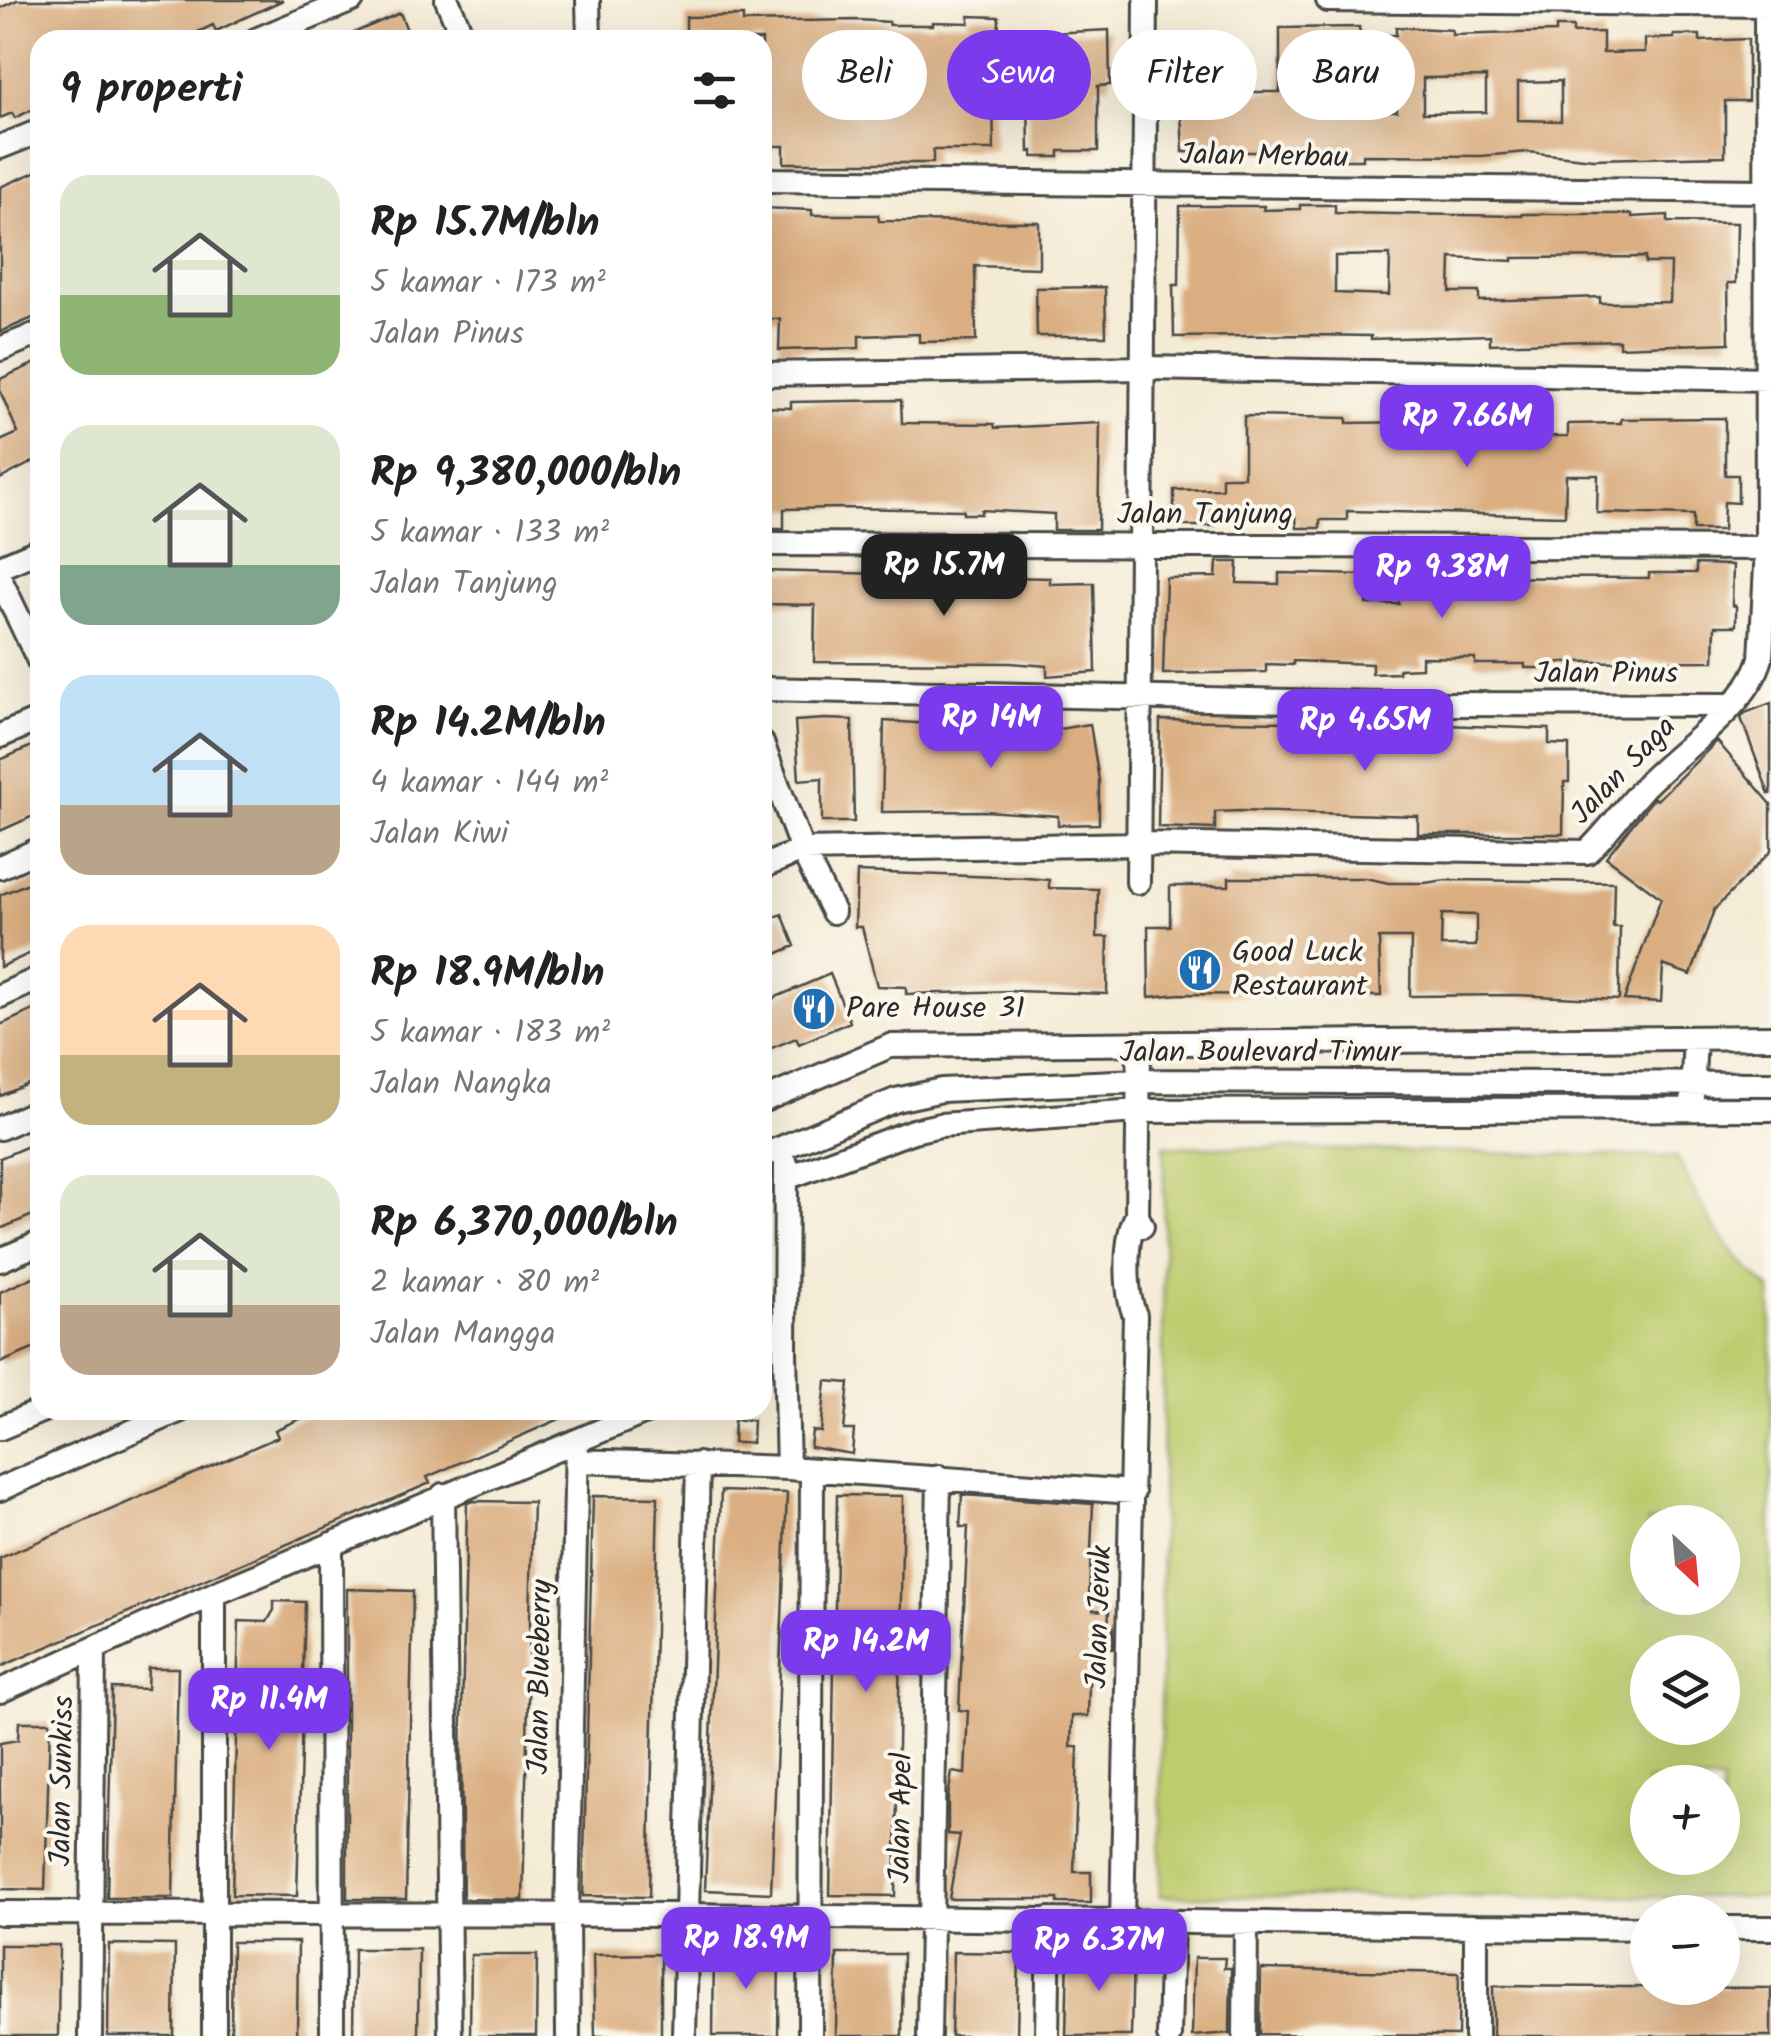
<!DOCTYPE html>
<html lang="id">
<meta charset="utf-8">
<style>
:root{--surface:#fff;--page:#f2f2f2;--text:#222;--muted:#767676;--accent:#7c3aed}
body{margin:0;font-family:Kalam,sans-serif;background:var(--page);color:var(--text);height:100vh;display:flex;flex-direction:column;font-size:38px;white-space:nowrap}
*{box-sizing:border-box;margin:0}
p{font-size:32px;color:var(--muted)}
.icon{flex:none;width:55px;height:55px;fill:none;stroke:currentColor;stroke-width:2;stroke-linecap:round;stroke-linejoin:round}
.map{position:relative;flex:1;overflow:hidden}
.drawer{position:absolute;left:30px;top:30px;width:742px;height:1390px;display:flex;flex-direction:column;background:var(--surface);border-radius:30px;box-shadow:0 10px 40px #0002}
.drawer>*{flex:none}
.top-card{position:absolute;left:802px;top:30px;width:818px;height:90px;display:flex;gap:20px}
.needle{width:65px;rotate:154deg}
.fabs{position:absolute;left:1630px;top:1505px;display:grid;gap:20px}
.fabs a{display:grid;place-items:center;width:110px;height:110px;border-radius:50%;background:var(--surface);box-shadow:0 10px 40px #0002;font-size:50px}
.price{position:absolute;translate:-50% -85px;padding:0 22px;border-radius:20px;background:var(--accent);color:#fff;font-size:32px;line-height:65px;filter:drop-shadow(0 2px 5px #0008)}
.price::after{content:'';position:absolute;left:50%;top:60px;width:30px;height:22px;margin-left:-15px;background:inherit;clip-path:polygon(0 0,100% 0,50% 100%)}
.price.current{background:#222;color:#fff}
ul{padding:0;list-style:none}
li{display:flex;align-items:center;gap:30px;height:250px;padding:0 30px}
li span{display:grid;place-items:center;flex:none;width:280px;height:200px;border-radius:30px;color:#555}
li>.icon{margin-inline-start:auto}
span .icon{width:120px;height:120px;fill:#fffc;stroke-width:1}
li b{font-size:42px}
h2{display:flex;justify-content:space-between;align-items:center;height:120px;padding:0 30px;font-size:42px}
.tag{padding:0 35px;border-radius:45px;background:var(--surface);box-shadow:0 10px 40px #0002;font-size:35px;line-height:90px}
.tag.current{background:var(--accent);color:#fff}
.map>svg:first-child{display:block}
.green{fill:#becc6e;stroke:#747c4c;stroke-width:2.5;fill-rule:evenodd}
.building{fill:#daae81;fill-rule:evenodd}
.lines{fill:none;stroke-linecap:round;stroke-linejoin:round}
.minor-casing{stroke:#494844;stroke-width:28}
.minor{stroke:#fff;stroke-width:22}
.labels{text-anchor:middle;dominant-baseline:central;stroke-width:8;stroke-linejoin:round;paint-order:stroke}
.street-label{font-size:30px;fill:#2b2b2b;stroke:#fbf7ec}
.poi-label{font-size:30px;fill:#2b2b2b;stroke:#fbf7ec;text-anchor:start}
</style>
<div class="map">
<svg width="1771" height="2036" viewBox="0 0 1771 2036">
<rect width="100%" height="100%" fill="#fbf7ec"/>
<filter id="ink" filterUnits="userSpaceOnUse"><feTurbulence type="fractalNoise" baseFrequency=".01" numOctaves="2"/><feDisplacementMap in="SourceGraphic" scale="20" xChannelSelector="R" yChannelSelector="G"/><feConvolveMatrix kernelMatrix="1 2 1 2 8 2 1 2 1" color-interpolation-filters="sRGB"/></filter>
<filter id="wash" filterUnits="userSpaceOnUse"><feTurbulence type="fractalNoise" baseFrequency=".0048" numOctaves="4" result="noise"/><feDisplacementMap in="SourceGraphic" scale="40" xChannelSelector="R" yChannelSelector="G"/><feGaussianBlur stdDeviation="2.25" result="paint"/><feColorMatrix in="noise" values="0 0 0 0 0 0 0 0 0 0 0 0 0 0 0 0 0 1.4 0 .05"/><feComposite in="paint" operator="in"/></filter>
<g filter="url(#wash)">
<rect width="100%" height="100%" fill="#f4ebd5"/>
<path class="green" d="M1164 1146 1677 1157C1705 1214 1722 1248 1771 1290V1897L1160 1896ZM1648 1522H1722V1598H1648ZM1648 1652H1722V1728H1648ZM1648 1782H1722V1858H1648Z"/>
<g id="blocks">
<path class="building" d="M17 0H283L216 31 213 25 181 40H40V106L15 118 12 113 0 118V8Z
M400 13 411 40H337Z
M743 16V22L858 20 889 22V25H933V22L969 23V16L999 17 998 43 1050 44V33L1109 30 1110 85 1098 86V151H1059V157H1033V151L1029 152 1028 97H993L994 150H933V163H784V146H762V40H686V17Z
M1359 27 1360 36 1396 35V27L1452 30V35L1556 32V27H1573V33L1603 32V53L1645 52V39L1674 38V35H1700V41L1748 39V101H1725V156L1593 159 1528 152 1481 156 1363 155V160H1331V157L1285 158V152H1183L1180 91H1217V69H1232V92H1280V28ZM1364 75H1397V111H1364ZM1486 77V112L1423 113V78ZM1561 81V121L1518 120V82Z
M40 170V315L0 332V187Z
M1300 205H1335V213L1522 216V214H1632V217L1668 215V222L1737 223 1736 283H1728L1729 343 1619 347V340L1490 344V335L1371 339V336L1312 335 1174 337 1173 285H1179L1180 206H1264L1263 210 1300 209ZM1390 255 1389 295 1335 293V256ZM1645 257V263H1671L1670 302 1600 303V297L1479 301V292H1450L1451 258 1513 261V258Z
M762 208 812 210V215H878L879 221 1039 222V268L975 266 976 341 919 342V334L859 336V348L779 350 780 319H762Z
M1105 287 1106 336H1037L1036 288Z
M40 361V458L0 479V441L18 433 0 391V379Z
M901 400 902 423 994 424 995 428 1100 423 1098 530H1054V514L981 510V514H963V510L839 508 784 509V529H766L767 508H762V407L791 408V402Z
M1476 415V437L1568 436V424L1621 423V419L1725 418V475H1738V503L1724 502 1723 530H1693V515L1597 513 1598 475H1566L1565 516 1347 511V520H1320V528H1297L1296 518 1252 517H1215V526H1174V490L1222 489V477H1244V416L1347 418V423L1413 422V416Z
M1217 562H1238L1237 583 1279 584V573L1367 575V604H1399V580L1423 581V577L1649 578V573H1696V564L1733 565 1732 605 1736 606V626H1715L1714 661 1563 662 1542 664V668H1525V664H1475V658L1422 657V668L1399 669V673L1372 674V664L1293 661V665L1266 664V672L1163 674 1166 578 1216 577Z
M762 571 1050 578V584L1094 583 1096 672 1047 676V666L1010 663 814 662 815 605 762 604Z
M1771 703V794H1769L1741 718 1745 713Z
M825 719 852 720 854 822H822V778L799 780 795 721Z
M1160 720 1418 724 1549 729V744L1569 745V782H1564L1563 834H1418V816L1240 811 1215 812V829L1158 827Z
M884 721 1047 731 1090 724 1099 780V824L1058 825V816L986 811 882 812Z
M1717 741 1771 804V851L1714 910 1691 975 1663 965 1661 1002 1624 1000 1661 898 1606 857 1654 798 1657 800Z
M34 745 40 758V813L0 831V760Z
M857 872 1027 878 1049 880V888L1098 889 1097 937H1108L1107 994 1015 991 906 994V987L877 986 862 927H855Z
M40 878V949L0 967V895Z
M1229 878H1365L1389 883H1425L1446 880 1614 882 1613 927H1620L1619 1000 1516 995 1410 996 1411 938H1379L1381 996 1179 994 1149 997 1148 926H1170V886H1229ZM1442 914 1476 915V946H1441Z
M782 914 795 946 762 960V922Z
M830 974 850 1022 799 1044 796 1038 762 1052V1003Z
M40 1007V1079L0 1096V1025Z
M40 1141V1212L0 1229V1158Z
M40 1274V1346L0 1363V1292Z
M826 1381 849 1383 844 1430H854L852 1454 810 1447 812 1431 821 1432Z
M320 1410H580L427 1477 430 1483 0 1667V1558L278 1437 275 1430Z
M734 1420H753L752 1443H733Z
M721 1491 787 1493 771 1893 705 1890Z
M837 1495 903 1496 895 1896 830 1895Z
M962 1495 1093 1504 1089 1595H1094L1093 1610 1109 1611 1108 1627H1113V1649L1090 1648 1088 1716H1072L1071 1747H1078L1074 1872H1091V1903H1058V1899H949L960 1835 948 1834V1797L952 1772 965 1774 968 1711 959 1710 968 1527H960Z
M593 1496 658 1497 649 1897 583 1896Z
M473 1501 533 1502 523 1900 463 1899 461 1755 467 1503Z
M347 1589 413 1591 406 1899H347Z
M274 1601 305 1602 297 1896 232 1895 239 1621 267 1622 274 1610Z
M148 1668H178L173 1898H107L112 1688 147 1689Z
M19 1722H50L45 1890 0 1889V1743L18 1740Z
M232 1942H298L297 2036H231Z
M109 1944 175 1945 174 2036H108Z
M0 1945H59L58 2036H0Z
M354 1949H419L418 2036H353Z
M714 1949H779L778 2036H713Z
M953 1952 1019 1953 1017 2036H951Z
M1068 1952 1133 1954 1131 2036H1066Z
M661 1954V2036H595L593 1955Z
M837 1954H903L902 2036H836Z
M471 1955H537L536 2036H470Z
M1194 1958H1225L1224 1968H1231L1230 2033 1192 2036Z
M1261 1969 1459 1973 1458 2036 1260 2034Z
M1493 1986 1771 1988V2036H1493Z"/>
</g>
</g>
<g filter="url(#ink)">
<use href="#blocks" fill-opacity="0" stroke="#494844" stroke-width="2.5"/>
<g class="lines">
<g class="minor-casing">
<path id="minor" d="M447 0 464 40
M588 0 589 40
M1328 0 1766 5
M256 40 352 0
M0 147 40 131
M762 180 1765 191
M0 349 40 333
M762 374 1145 368 1771 379
M762 544 1767 548
M0 567 40 550
M0 579 40 663
M762 689 1428 704 1730 705
M0 736 40 719
M762 743 802 850 833 912
M0 867 40 849
M762 867 802 850 1139 844 1587 852C1607 833 1624 809 1643 788 1679 750 1747 708 1761 658L1767 548 1766 0
M1138 882 1146 0
M0 996 40 978
M1139 1045 1137 1216 1142 1226
M1692 1096 1695 1038
M762 1101 890 1046 1771 1037
M0 1128 40 1110
M762 1156 896 1100 942 1090 1138 1081 1771 1084
M786 1164 785 1353 788 1468
M786 1178 913 1131 940 1125 1137 1111 1771 1109
M0 1260 40 1243
M0 1428 43 1410
M577 1461 788 1468 1133 1492
M0 1489 181 1410
M443 1495 450 2036
M331 1544 332 2036
M214 1594V2036
M0 1691 214 1594 650 1410
M0 1913 684 1915 1476 1926V2036
M1122 1920 1135 1315C1125 1293 1124 1236 1137 1216
M1476 1926 1648 1928
M1722 1928H1771
M90 2036 94 1649
M568 2036 567 1914 577 1441
M684 2036 698 1464
M810 2036 812 1470
M929 2036 939 1477
M1047 2036 1049 1919
M1169 2036 1172 1922
M1245 2036 1246 1923"/>
</g>
<use href="#minor" class="minor"/>
</g>
</g>
<defs>
<g id="restaurant-disc" transform="scale(2.25)"><circle r="9.5" fill="#1f6fb2" stroke="#fbf7ec"/><path d="M-5-6h1v4h1v-4h1v4h1v-4h1v5L-1.5 .5V6h-2V.5L-5-1ZM5-6V6H3V1.5H1.5Q1.5-4 5-6Z" fill="#fff"/></g>
</defs>
<g fill-rule="evenodd">
<use href="#restaurant-disc" x="1200" y="970"/>
<use href="#restaurant-disc" x="814" y="1009"/>
</g>
<g class="labels">
<g class="street-label">
<text transform="translate(1264 157) rotate(1)">Jalan Merbau</text>
<text x="1205" y="515">Jalan Tanjung</text>
<text x="1606" y="674">Jalan Pinus</text>
<text transform="translate(1624 771) rotate(-46)">Jalan Saga</text>
<text x="1260" y="1053">Jalan Boulevard Timur</text>
<text transform="translate(1100 1617) rotate(-88)">Jalan Jeruk</text>
<text transform="translate(541 1677) rotate(-89)">Jalan Blueberry</text>
<text transform="translate(63 1781) rotate(-89)">Jalan Sunkiss</text>
<text transform="translate(902 1818) rotate(-89)">Jalan Apel</text>
</g>
<g class="poi-label">
<text x="1232" y="953">Good Luck<tspan x="1232" dy="34">Restaurant</tspan></text>
<text x="846" y="1009">Pare House 31</text>
</g>
</g>
</svg>
<div class="fabs">
<a><svg class="needle" viewBox="-14 -14 28 28"><path d="M0-13l5 13h-10z" fill="#e53935"/><path d="M0 13l5-13h-10z" fill="#767676"/></svg></a>
<a><svg class="icon" aria-label="layers" viewBox="0 0 24 24"><path d="M12 4l9 5-9 5-9-5zM3 14l9 5 9-5"/></svg></a>
<a>+</a>
<a>−</a>
</div>
<b class="price" style="left:1467px;top:470px">Rp 7.66M</b>
<b class="price current" style="left:944px;top:619px">Rp 15.7M</b>
<b class="price" style="left:1442px;top:621px">Rp 9.38M</b>
<b class="price" style="left:991px;top:771px">Rp 14M</b>
<b class="price" style="left:1365px;top:774px">Rp 4.65M</b>
<b class="price" style="left:866px;top:1695px">Rp 14.2M</b>
<b class="price" style="left:269px;top:1753px">Rp 11.4M</b>
<b class="price" style="left:746px;top:1992px">Rp 18.9M</b>
<b class="price" style="left:1099px;top:1994px">Rp 6.37M</b>
<div class="top-card">
<a class="tag">Beli</a>
<a class="tag current">Sewa</a>
<a class="tag">Filter</a>
<a class="tag">Baru</a>
</div>
<section class="drawer">
<h2>9 properti<svg class="icon" aria-label="filters" viewBox="0 0 24 24"><path d="M4 7h16M4 17h16"/><circle cx="9" cy="7" r="2"/><circle cx="15" cy="17" r="2"/></svg></h2>
<ul>
<li><span style="background:linear-gradient(#dfe7d0 60%,#8fb573 0)"><svg class="icon" aria-label="home" viewBox="0 0 24 24"><path d="M3 11l9-7 9 7M6 9v11h12V9"/></svg></span><div><b>Rp 15.7M/bln</b><p>5 kamar · 173 m²</p><p>Jalan Pinus</p></div></li>
<li><span style="background:linear-gradient(#dfe7d0 70%,#7fa58c 0)"><svg class="icon" aria-label="home" viewBox="0 0 24 24"><path d="M3 11l9-7 9 7M6 9v11h12V9"/></svg></span><div><b>Rp 9,380,000/bln</b><p>5 kamar · 133 m²</p><p>Jalan Tanjung</p></div></li>
<li><span style="background:linear-gradient(#bfe0f5 65%,#b9a48a 0)"><svg class="icon" aria-label="home" viewBox="0 0 24 24"><path d="M3 11l9-7 9 7M6 9v11h12V9"/></svg></span><div><b>Rp 14.2M/bln</b><p>4 kamar · 144 m²</p><p>Jalan Kiwi</p></div></li>
<li><span style="background:linear-gradient(#ffd9b3 65%,#c2b280 0)"><svg class="icon" aria-label="home" viewBox="0 0 24 24"><path d="M3 11l9-7 9 7M6 9v11h12V9"/></svg></span><div><b>Rp 18.9M/bln</b><p>5 kamar · 183 m²</p><p>Jalan Nangka</p></div></li>
<li><span style="background:linear-gradient(#dfe7d0 65%,#b9a48a 0)"><svg class="icon" aria-label="home" viewBox="0 0 24 24"><path d="M3 11l9-7 9 7M6 9v11h12V9"/></svg></span><div><b>Rp 6,370,000/bln</b><p>2 kamar · 80 m²</p><p>Jalan Mangga</p></div></li>
</ul>
</section>
</div>
